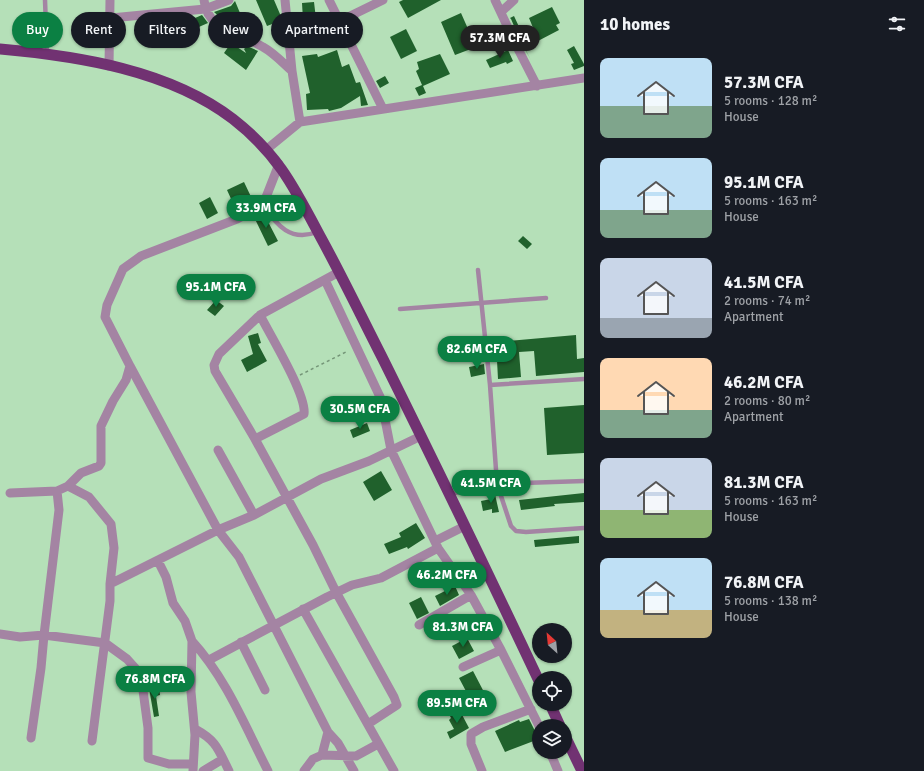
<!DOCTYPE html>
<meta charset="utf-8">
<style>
:root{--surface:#171b24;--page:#20242c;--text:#f1f3f6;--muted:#9ea1a6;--accent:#0b8043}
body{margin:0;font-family:Signika,sans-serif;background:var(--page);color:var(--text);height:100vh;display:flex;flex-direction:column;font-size:15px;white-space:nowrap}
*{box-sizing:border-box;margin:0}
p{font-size:13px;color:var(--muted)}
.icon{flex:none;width:22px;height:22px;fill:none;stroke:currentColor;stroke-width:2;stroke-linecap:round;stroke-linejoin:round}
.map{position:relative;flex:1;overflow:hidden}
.drawer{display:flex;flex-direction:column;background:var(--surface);width:340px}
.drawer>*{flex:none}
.top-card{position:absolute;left:12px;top:12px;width:380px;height:36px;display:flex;gap:8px}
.needle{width:26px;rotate:333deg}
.controls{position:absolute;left:532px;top:623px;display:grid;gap:8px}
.controls a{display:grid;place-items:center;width:40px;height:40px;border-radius:50%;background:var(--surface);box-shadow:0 1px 3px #0004;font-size:20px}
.price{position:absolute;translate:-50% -34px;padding:0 9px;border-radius:14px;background:var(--accent);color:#fff;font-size:13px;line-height:26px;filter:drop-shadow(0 1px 2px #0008)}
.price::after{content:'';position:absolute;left:50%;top:24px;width:12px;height:9px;margin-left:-6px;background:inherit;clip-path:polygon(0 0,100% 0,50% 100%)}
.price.active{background:#222;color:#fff}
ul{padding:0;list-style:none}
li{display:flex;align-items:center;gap:12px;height:100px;padding:0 16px}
li span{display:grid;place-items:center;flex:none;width:112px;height:80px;border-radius:8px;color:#555}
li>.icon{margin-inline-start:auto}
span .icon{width:48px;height:48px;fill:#fffc;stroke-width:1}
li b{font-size:17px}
h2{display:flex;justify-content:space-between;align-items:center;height:48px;padding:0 16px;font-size:17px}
.pill{padding:0 14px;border-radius:18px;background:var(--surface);box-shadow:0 1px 3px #0004;font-size:14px;line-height:36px}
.pill.active{background:var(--accent);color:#fff}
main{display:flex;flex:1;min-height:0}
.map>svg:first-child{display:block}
.building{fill:#20612c}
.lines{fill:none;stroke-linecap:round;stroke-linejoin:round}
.path{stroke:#759678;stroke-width:1.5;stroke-dasharray:3 3;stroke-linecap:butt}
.service{stroke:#a484a3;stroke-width:4.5}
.minor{stroke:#a484a3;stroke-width:9}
.trunk{stroke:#713272;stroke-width:11}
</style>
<main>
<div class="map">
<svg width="584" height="771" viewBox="0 0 584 771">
<rect width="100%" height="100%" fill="#b5e0b8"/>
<path class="building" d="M256 0H274L280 14V21L267 26Z
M403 0H441L408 18 399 2Z
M235 1 245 25 237 28 233 27 229 18 223 20 214 12 231 6Z
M314 2 316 19 330 17 331 28 310 32 311 35 301 37 298 21 303 20 302 3Z
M552 7 560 23 556 25 559 30 536 42 534 36 536 35 529 18Z
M461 13 476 47 455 55 441 22Z
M202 15 208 23 185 33 181 24Z
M514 16 527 44 523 45 531 60 521 42 511 19 510 18Z
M406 29 417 51 401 59 390 37Z
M231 43 246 53 244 49 247 46 258 51 246 70 224 53Z
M574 46 584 64V66L574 70 571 64 574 63 567 50Z
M337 50 342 67 349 64 356 83 360 82 368 105 361 106 360 96 341 108 329 111 328 109 307 110 306 94 310 93 302 56 317 54 318 57Z
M508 50 513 61 507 64 506 62 490 68 486 60Z
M440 54 450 74 423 86 426 93 419 96 415 88 422 85 416 71 419 69 417 62Z
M385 76 389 83 380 88 376 81Z
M244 182 254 203 237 212 227 190Z
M210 197 218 213 207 219 199 203Z
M263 212 278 241 268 246 254 217Z
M523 236 532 244 527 249 518 241Z
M216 300 224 306 215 316 207 310Z
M258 333 261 343 258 344 267 361 247 372 241 360 253 354 248 336Z
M576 335 577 359 584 358V372L536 376 534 351 519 352 521 377 498 379 496 342Z
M484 364 485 374 471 377 469 367Z
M584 405V453L547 455 544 408Z
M367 423 370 431 353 438 350 430Z
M381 471 392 490 374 501 363 482Z
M494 490 499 512 492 513V509L483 511 481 501 491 499 490 491Z
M584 493V502L554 504 555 506 521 510 519 500Z
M416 523 425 538 408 549 407 547 389 554 384 544 401 537 399 533Z
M579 536V543L535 547 534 540Z
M455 586 459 595 440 606 435 596Z
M421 597 429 613 417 619 409 603Z
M467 638 474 651 459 659 452 646Z
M473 671 485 694 467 703 464 697 468 695 459 678Z
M155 687 156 689 159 688 160 695 156 696 159 716 154 717 149 688Z
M459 709 469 728 450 739 447 732 454 729 449 720 451 718 449 714Z
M529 719 539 739 505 752 495 731 519 720 520 722Z"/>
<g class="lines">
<path class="path" d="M300 375 348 351"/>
<path class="service" d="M45 0 47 53
M263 205C277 226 291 242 317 232
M478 270 490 385
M400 309 546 298
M584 379 490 385 497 484 584 481
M450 494 497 484 511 526 516 531 526 532 584 528"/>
<path class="minor" d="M204 0C207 31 241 33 263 47 274 53 283 63 292 71
M285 0 292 71 300 122
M329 0 383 109
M495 0 516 45 537 86
M501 12 514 0
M111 18 205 9 229 0
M340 21 383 0
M109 66 110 0
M267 149 300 122 584 78
M339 272 260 315 219 354 214 365 215 371 255 439 313 545 336 592 394 697 397 705 368 724
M325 280 381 399 391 450 438 548 471 595 501 650 539 726
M130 366 218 530 239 557 328 732 338 743 354 771
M255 439 304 414C307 395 270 335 260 315
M218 450 254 515
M68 486 81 473 99 466 101 463V426L113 401 126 380 130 366 105 317 107 305 123 269 141 256 237 219 263 205 279 164
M10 493 57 491 68 486 89 497 111 524 114 548 110 584V601L92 741
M435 541 465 526
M158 561 166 577 173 603 185 621 192 641 191 692 195 735 193 771
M110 584 218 530 254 515 321 479 369 461 421 436
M303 609 394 771
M419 625 471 595
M0 634 20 637 44 635 105 643 127 659 136 669 142 683 148 728V758L169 764H193
M192 641C226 678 245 726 268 771
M241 642 265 690
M209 660 327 597 352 585 381 578 438 548
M463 667 501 650
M142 683 159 681 191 682
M195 729C217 741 218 749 229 771
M31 738 41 668 44 635 59 510 57 491
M550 752 558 771
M322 755 328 732
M203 771 223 759
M304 771 313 759 322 755 356 756 378 744
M482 771 471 744V734L483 727 531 709"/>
<path class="trunk" d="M0 49C78 56 169 70 233 119 278 154 294 187 320 236 342 276 362 318 383 359 436 466 488 573 539 681
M550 704 560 726
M565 736 582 771"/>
</g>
</svg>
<div class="controls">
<a><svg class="needle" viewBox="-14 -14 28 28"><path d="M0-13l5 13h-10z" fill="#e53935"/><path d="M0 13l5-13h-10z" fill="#9ea1a6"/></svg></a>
<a><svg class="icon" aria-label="locate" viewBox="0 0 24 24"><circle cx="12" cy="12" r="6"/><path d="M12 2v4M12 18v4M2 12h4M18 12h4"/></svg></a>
<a><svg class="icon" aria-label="layers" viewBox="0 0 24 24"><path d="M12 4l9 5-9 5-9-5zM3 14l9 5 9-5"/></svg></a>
</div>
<b class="price active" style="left:500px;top:59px">57.3M CFA</b>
<b class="price" style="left:266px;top:229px">33.9M CFA</b>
<b class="price" style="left:216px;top:308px">95.1M CFA</b>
<b class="price" style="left:477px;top:370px">82.6M CFA</b>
<b class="price" style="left:360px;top:430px">30.5M CFA</b>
<b class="price" style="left:491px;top:504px">41.5M CFA</b>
<b class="price" style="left:447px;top:596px">46.2M CFA</b>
<b class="price" style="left:463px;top:648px">81.3M CFA</b>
<b class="price" style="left:155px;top:700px">76.8M CFA</b>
<b class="price" style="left:457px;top:724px">89.5M CFA</b>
<div class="top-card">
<a class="pill active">Buy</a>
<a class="pill">Rent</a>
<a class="pill">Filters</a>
<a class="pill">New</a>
<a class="pill">Apartment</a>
</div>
</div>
<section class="drawer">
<h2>10 homes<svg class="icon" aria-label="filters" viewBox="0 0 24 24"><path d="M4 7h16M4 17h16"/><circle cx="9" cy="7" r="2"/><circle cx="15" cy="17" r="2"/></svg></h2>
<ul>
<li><span style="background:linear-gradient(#bfe0f5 60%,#7fa58c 0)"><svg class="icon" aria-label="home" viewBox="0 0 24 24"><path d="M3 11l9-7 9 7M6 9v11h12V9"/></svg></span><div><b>57.3M CFA</b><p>5 rooms · 128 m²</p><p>House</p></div></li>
<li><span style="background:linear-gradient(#bfe0f5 65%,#7fa58c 0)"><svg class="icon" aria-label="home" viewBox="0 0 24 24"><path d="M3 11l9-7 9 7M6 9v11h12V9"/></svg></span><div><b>95.1M CFA</b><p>5 rooms · 163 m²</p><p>House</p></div></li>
<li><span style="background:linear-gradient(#c9d6e8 75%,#9aa5b1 0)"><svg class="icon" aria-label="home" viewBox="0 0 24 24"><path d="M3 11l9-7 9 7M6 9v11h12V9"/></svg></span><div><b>41.5M CFA</b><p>2 rooms · 74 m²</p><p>Apartment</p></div></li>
<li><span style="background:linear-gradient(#ffd9b3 65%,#7fa58c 0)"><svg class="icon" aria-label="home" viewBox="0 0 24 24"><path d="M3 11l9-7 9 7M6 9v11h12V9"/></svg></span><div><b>46.2M CFA</b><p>2 rooms · 80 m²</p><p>Apartment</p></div></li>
<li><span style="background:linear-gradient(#c9d6e8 65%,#8fb573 0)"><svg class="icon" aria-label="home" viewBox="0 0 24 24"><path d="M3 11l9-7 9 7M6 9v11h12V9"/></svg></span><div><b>81.3M CFA</b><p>5 rooms · 163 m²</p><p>House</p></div></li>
<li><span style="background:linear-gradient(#bfe0f5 65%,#c2b280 0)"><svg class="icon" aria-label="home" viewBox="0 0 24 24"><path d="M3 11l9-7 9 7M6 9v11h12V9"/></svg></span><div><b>76.8M CFA</b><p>5 rooms · 138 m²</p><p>House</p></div></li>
</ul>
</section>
</main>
